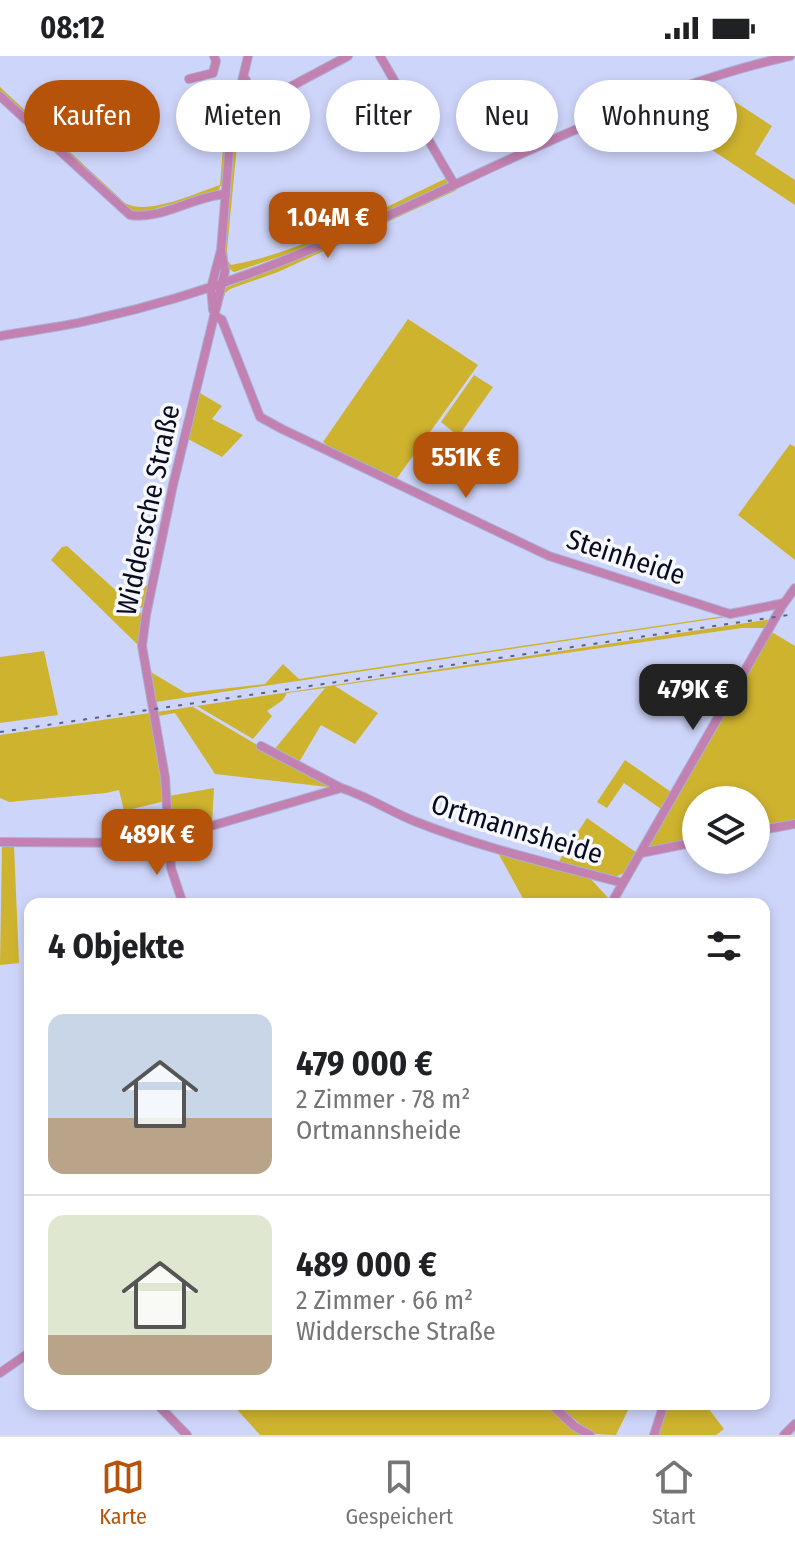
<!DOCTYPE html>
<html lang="de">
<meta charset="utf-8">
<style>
:root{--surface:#fff;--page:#f6f6f6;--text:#202124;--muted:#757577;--line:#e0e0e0;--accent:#b45309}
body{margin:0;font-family:"Fira Sans Condensed",sans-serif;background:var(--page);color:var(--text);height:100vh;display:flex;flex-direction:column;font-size:30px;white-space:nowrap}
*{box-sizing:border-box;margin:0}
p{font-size:26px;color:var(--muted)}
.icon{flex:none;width:44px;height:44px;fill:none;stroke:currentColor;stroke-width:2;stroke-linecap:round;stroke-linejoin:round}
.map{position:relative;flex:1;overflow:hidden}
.side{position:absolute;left:24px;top:842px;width:746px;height:512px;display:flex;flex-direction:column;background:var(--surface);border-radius:16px;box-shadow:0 4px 12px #0003}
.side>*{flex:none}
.guide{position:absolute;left:24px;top:24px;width:748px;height:72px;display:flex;gap:16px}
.buttons{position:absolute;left:682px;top:730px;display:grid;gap:16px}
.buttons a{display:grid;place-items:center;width:88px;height:88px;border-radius:50%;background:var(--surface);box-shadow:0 4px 12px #0003;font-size:40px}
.price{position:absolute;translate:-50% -68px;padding:0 18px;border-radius:16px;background:var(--accent);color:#fff;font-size:26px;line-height:52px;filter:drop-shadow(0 2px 4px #0008)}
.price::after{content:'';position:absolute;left:50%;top:48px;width:24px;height:18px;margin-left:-12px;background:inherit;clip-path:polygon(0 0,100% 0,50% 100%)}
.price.current{background:#222;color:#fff}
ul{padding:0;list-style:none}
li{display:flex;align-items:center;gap:24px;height:200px;padding:0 24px}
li+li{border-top:2px solid var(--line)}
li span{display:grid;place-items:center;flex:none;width:224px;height:160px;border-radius:16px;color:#555}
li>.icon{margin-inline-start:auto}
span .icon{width:96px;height:96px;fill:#fffc;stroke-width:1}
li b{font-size:34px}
h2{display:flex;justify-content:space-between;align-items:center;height:96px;padding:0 24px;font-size:34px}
.pill{padding:0 28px;border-radius:36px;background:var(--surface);box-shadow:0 4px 12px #0003;font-size:28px;line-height:72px}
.pill.current{background:var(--accent);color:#fff}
.status{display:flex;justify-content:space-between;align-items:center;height:56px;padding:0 40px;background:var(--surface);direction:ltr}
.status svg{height:22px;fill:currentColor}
.menu{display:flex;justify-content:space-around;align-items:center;height:112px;border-top:2px solid var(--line);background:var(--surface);font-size:22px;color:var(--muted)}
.menu a{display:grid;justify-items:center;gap:4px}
.menu .current{color:var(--accent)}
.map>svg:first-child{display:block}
.green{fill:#ceb32f}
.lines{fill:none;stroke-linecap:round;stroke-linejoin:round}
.minor-casing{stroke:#abb1d3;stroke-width:10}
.minor{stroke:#c281b1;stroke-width:8}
.rail{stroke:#5d617d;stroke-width:2;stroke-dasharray:4 8;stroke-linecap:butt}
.labels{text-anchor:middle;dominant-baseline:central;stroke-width:7;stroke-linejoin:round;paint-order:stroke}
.street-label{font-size:28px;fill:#090b20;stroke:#f6f8fe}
</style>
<div class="status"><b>08:12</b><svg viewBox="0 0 49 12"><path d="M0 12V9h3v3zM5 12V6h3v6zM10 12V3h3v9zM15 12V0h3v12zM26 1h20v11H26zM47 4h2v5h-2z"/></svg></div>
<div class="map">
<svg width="795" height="1379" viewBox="0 0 795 1379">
<rect width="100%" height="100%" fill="#ced5fa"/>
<path class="green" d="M237 24 234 35 237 37 225 130H220L219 134 141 157 128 155 0 37V31L125 147C147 160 196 137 220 129L228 28Z
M711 30 772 70 755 98 795 124V149L647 51Z
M263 47 246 58 238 79 227 194 228 205 231 209C300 197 383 152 447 122L448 127 318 188 234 216C226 212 226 204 225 195L234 83C239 65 245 56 263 47Z
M453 133 457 134 278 216 230 233 225 237 220 256C217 248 221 237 227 231L282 210Z
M408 263 478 309 395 425 323 391 325 387 323 386Z
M474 319 493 331 460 378 457 379 441 366Z
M200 337 222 350 212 363 243 379 222 401 188 383Z
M790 388 795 391V504L738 459Z
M67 490 144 560 139 590 51 504 62 491Z
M149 529 145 552 137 551 116 533Z
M738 558 740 559 156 646 149 615 186 637 265 628 283 608 299 623Z
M772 563 766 572H742L335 630 378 657 355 688 321 669 298 708 273 695 325 632 287 637 283 644 267 655 272 660 253 683 197 650 193 651 271 697 337 732 215 718 175 657 158 660 157 656Z
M770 575 795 590V766L756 773V744H696V785L650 792 649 786Z
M44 595 58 659 0 667V601Z
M150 657 156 676 165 745 124 755 119 734 106 737 9 746 0 742V679Z
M625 704 674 738 664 755 624 727 607 752 597 746Z
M214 732 212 768 179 777 174 775 169 740Z
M587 762 637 797 626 816 615 821 557 808Z
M2 790H14L19 907 0 909Z
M497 795 588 820 611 845 609 848H526Z
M232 1348H547L584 1379H260Z
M556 1348H631L616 1379 592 1378Z
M668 1348H705L724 1373 716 1379H657Z"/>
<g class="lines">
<g class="minor-casing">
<path id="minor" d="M380 0 454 128
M189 23 213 17 216 5 214 0
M0 40 130 159C162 164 194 140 226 138
M235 51 256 49 348 0
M234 76 244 52 246 24
M213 254 211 232 221 194 231 73 248 0
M214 259 222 264 260 361 282 373 549 500 730 558 784 547
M0 280C32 274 64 271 95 263 164 248 232 226 297 199 461 133 616 39 790 0
M261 690 341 732
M756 775 795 768
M0 786 153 787 341 732C367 740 389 755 414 765 482 792 553 808 623 827
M641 797 696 786
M183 848 171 812 165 721 142 590 146 559 173 429 225 215 221 194
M611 848 782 550 795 532
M0 1317 30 1296
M157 1348 187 1379
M551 1348 574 1370 590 1379
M654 1379 664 1348
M784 1379 795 1368"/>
</g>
<use href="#minor" class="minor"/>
<path class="rail" d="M0 676 795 558"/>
</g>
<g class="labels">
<g class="street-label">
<text transform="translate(148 454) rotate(-78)">Widdersche Straße</text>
<text transform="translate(626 501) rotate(18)">Steinheide</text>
<text transform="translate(517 773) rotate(17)">Ortmannsheide</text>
</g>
</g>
</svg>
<div class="buttons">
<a><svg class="icon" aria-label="layers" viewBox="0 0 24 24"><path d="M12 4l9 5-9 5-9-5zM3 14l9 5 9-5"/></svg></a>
</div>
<b class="price" style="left:328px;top:204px">1.04M €</b>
<b class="price" style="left:466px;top:444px">551K €</b>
<b class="price current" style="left:693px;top:676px">479K €</b>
<b class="price" style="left:157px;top:821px">489K €</b>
<div class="guide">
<a class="pill current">Kaufen</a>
<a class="pill">Mieten</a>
<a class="pill">Filter</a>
<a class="pill">Neu</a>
<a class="pill">Wohnung</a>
</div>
<section class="side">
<h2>4 Objekte<svg class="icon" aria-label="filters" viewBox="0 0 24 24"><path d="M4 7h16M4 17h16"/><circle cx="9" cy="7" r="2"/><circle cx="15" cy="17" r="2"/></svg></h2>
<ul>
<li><span style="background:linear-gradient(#c9d6e8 65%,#b9a48a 0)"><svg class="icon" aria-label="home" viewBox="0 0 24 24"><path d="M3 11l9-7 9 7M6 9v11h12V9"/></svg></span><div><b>479 000 €</b><p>2 Zimmer · 78 m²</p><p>Ortmannsheide</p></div></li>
<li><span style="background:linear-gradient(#dfe7d0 75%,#b9a48a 0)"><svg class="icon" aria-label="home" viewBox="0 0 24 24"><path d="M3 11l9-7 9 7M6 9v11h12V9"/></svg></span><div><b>489 000 €</b><p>2 Zimmer · 66 m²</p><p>Widdersche Straße</p></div></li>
</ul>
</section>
</div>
<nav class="menu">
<a class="current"><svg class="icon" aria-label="map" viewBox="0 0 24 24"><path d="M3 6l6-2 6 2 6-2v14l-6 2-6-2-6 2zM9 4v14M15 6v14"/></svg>Karte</a>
<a><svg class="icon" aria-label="saved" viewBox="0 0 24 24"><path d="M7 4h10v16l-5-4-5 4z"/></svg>Gespeichert</a>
<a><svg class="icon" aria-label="home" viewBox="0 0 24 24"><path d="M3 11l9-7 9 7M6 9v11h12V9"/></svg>Start</a>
</nav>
